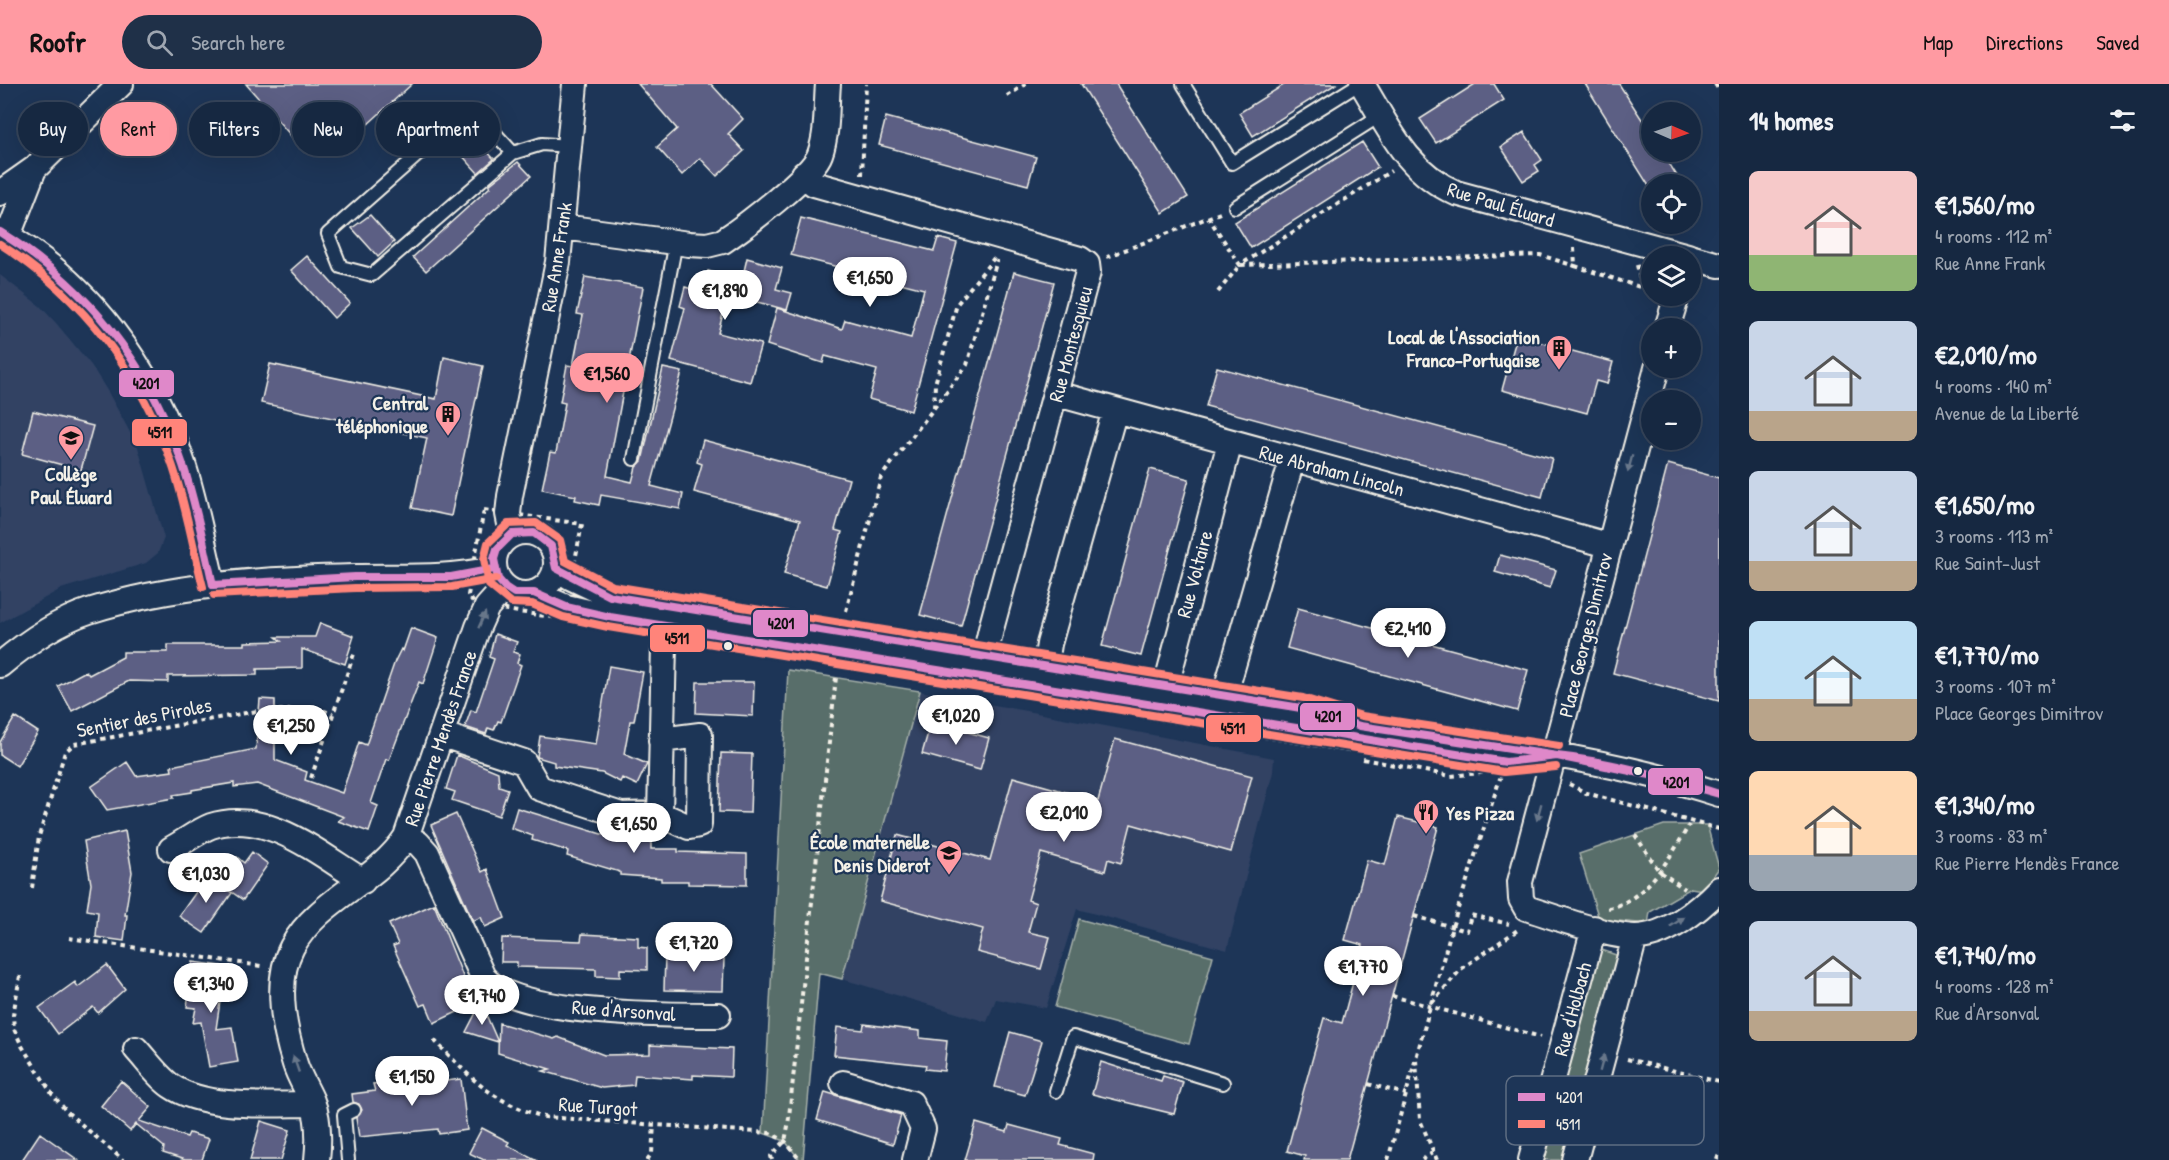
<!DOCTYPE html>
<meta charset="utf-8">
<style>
:root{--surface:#162841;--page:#1f3048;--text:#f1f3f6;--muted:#9ea6b1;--line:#35445a;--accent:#ff9aa2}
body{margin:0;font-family:"Patrick Hand",sans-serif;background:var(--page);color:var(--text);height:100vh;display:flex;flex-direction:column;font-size:22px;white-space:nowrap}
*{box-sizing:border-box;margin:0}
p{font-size:20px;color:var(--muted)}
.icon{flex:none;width:33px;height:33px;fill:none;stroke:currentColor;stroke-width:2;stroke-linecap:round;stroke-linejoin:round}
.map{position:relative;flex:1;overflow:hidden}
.drawer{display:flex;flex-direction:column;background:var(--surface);width:450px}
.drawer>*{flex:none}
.guide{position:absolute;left:18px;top:18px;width:570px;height:54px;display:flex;gap:12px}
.needle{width:39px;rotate:92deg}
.tools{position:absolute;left:1641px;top:18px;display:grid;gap:12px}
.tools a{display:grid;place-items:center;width:60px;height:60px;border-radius:50%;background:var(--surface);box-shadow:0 6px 24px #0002,0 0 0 2px var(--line);font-size:30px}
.price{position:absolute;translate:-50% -51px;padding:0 14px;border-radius:21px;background:#fff;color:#222;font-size:20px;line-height:39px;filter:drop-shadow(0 2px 3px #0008)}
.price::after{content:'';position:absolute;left:50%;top:36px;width:18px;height:14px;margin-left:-9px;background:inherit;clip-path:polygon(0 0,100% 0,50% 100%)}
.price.selected{background:var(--accent);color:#111}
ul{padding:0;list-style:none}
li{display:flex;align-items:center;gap:18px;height:150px;padding:0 30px}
li span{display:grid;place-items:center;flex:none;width:168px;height:120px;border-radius:9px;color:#555}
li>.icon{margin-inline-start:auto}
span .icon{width:72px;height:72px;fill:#fffc;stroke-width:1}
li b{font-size:26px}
h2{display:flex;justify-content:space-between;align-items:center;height:72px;padding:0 30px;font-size:26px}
.tag{padding:0 21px;border-radius:27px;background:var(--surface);box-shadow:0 6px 24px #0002,0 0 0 2px var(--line);font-size:21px;line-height:54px}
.tag.selected{background:var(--accent);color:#111}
header{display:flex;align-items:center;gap:36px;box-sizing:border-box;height:84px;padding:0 30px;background:var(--accent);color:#111}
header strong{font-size:28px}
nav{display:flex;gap:33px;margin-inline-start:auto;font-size:21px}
.search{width:420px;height:54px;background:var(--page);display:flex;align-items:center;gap:15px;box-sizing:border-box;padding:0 21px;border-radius:33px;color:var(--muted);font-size:22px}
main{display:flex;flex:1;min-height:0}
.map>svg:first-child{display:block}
.built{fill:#304264}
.green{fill:#586e6a;stroke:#a6b0a9;stroke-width:1.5}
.building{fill:#5c5f84;stroke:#f4f1e8;stroke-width:1.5}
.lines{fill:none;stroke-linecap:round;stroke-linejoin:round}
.service-casing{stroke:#f4f1e8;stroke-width:16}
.minor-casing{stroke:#f4f1e8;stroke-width:28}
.path{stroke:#f4f1e8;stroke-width:4;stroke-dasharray:4.5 4.5;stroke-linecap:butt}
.service{stroke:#1d3557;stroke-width:12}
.minor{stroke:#1d3557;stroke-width:24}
.bus-1-casing{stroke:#1d3557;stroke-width:12}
.bus-2-casing{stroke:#1d3557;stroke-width:12}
.bus-1{stroke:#df88c9;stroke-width:8}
.bus-2{stroke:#ff847a;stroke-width:8}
.oneway{fill:#68778a}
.bus-dot{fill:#f4f1e8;stroke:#1d3557;stroke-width:2}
.labels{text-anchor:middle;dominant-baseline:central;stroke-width:4.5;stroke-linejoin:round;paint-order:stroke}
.street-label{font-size:20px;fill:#f4f1e8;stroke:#1d3557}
.poi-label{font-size:20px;font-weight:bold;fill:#f4f1e8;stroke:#1d3557;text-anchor:end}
.key{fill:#1d3557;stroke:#5e6d82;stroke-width:1.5}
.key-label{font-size:16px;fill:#f4f1e8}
.line-badge{stroke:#1d3557;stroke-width:2}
.pale-badge-label{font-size:16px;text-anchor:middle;font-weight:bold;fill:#111}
</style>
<header>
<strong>Roofr</strong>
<div class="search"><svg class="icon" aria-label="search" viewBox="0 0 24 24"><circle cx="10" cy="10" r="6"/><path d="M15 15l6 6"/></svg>Search here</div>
<nav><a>Map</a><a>Directions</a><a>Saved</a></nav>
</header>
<main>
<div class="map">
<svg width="1719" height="1076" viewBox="0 0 1719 1076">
<rect width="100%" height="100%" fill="#1d3557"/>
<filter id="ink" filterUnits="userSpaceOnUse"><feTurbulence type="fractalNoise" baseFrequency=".0167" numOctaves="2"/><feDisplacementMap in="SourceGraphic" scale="12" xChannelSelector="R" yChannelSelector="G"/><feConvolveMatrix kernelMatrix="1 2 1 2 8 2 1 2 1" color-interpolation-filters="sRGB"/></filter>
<g filter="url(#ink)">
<path class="built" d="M0 191 40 222 56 239 91 281 108 308 138 363 164 454 158 469 146 479 61 505 0 539Z
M920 607 1274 674 1273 688 1227 866 1077 825 1046 924 996 915 987 938 842 895Z"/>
<path class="green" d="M788 586 920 607 842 895 819 889 803 1076H800L785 1057 763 1049Z
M1664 741H1707L1719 784 1703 806 1691 804 1650 828 1648 840 1599 835 1579 770Z
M1079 835 1213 872 1189 960 1055 923Z
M1599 865 1619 872 1564 1076H1542Z"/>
<path class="building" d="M246 0H412L335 70 320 54 305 68Z
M638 0H711L743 35 728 50 744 67 717 92 700 74 682 91 657 63 677 45Z
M1081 0H1116L1188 113 1163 129Z
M1285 0H1336L1253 52 1239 29Z
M1475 0H1494L1504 16 1436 59 1420 35Z
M1585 0H1619L1652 51V68H1662L1682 100H1652V107Z
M886 33 1036 73 1028 101 879 61Z
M466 44 494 75 478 89 450 58Z
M1524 48 1542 76 1535 81 1539 87 1523 97 1501 63Z
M1362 58 1378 83 1251 164 1235 138Z
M518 78 531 92 426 187 413 173 490 103 489 101Z
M370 131 394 158 378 173 352 144Z
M801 134 934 167 938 154 957 159 911 327 869 315 877 286 825 272 823 279 767 261 777 224 842 245 845 236 911 254 924 205 791 171Z
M307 172 350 219 334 234 291 186Z
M747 174 782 184 776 205 792 209 787 226 728 210 718 249 761 260 750 298 671 277 685 224 680 222 685 203 703 208 708 187 742 196Z
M1014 188 1054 198 961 542 920 531Z
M585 193 643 203 607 392 632 398 636 383 642 377 663 284 682 288 651 402 683 410 680 425 601 411 599 421 575 416 576 412 542 405 550 368 556 369 565 319 560 318 567 281 573 282 583 231 577 230Z
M1517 252 1613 278 1607 300 1596 297 1587 329 1502 306Z
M444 273 483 282 451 432 412 424 427 354 261 319 270 280 436 315Z
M1217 283 1552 374 1542 413 1206 322Z
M33 327 93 342 81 386 22 370Z
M703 356 849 395 835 446 842 448 827 502 784 490 800 436 694 408 702 380 697 378Z
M1668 380 1719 394V617L1613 589Z
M1150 385 1189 395 1141 572 1102 562Z
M1500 471 1556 486 1550 504 1495 488Z
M1298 524 1528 586 1517 627 1287 564Z
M320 539 354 552 345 580 302 565V584L257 585V591L168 592V598L129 597 72 627 58 602 86 587 89 591 123 573V568H168V561H245V558L281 557 276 553H315Z
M411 544 438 554 423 600 419 598 389 676 386 675 371 719 378 722 369 748 338 737 344 733 257 700 234 703V699L192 706V708L173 711 174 714 107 726 91 703 127 678 136 692 172 687 171 682 256 665 260 615 275 616V676L307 688 305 696 342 709 359 658 366 661 395 577 401 565 403 567Z
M495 550 517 558 513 568 520 570 517 579 521 581 501 638 498 637 494 646 488 644 486 650 465 643 471 626 476 628 494 575 489 573Z
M609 582 643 588 634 637H630L624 670 647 680 637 701 622 694 620 698 602 689 554 682V678L537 673 540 652 596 660Z
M697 598H754L753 632 696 629Z
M15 633 38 648 17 682 0 671V658Z
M931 638 989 654 980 686 922 670Z
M1115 655 1252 692 1231 768 1131 740 1121 779 1108 775 1105 787 1041 769 1028 816 1036 819 1028 848 1050 853 1041 885 977 868 983 845 880 817 897 751 990 776 1013 693 1098 717Z
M721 669 752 670 750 729 719 728Z
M457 671 498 688 499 702 508 705 499 732 452 716 455 708 446 705Z
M517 724 611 753 651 755V765H678V768L747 770V801L688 800V797H661V794L620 791V788L567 772 568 767 532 756 533 752 511 744Z
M456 730 482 788 487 785 505 834 485 843 481 833 473 837 431 741Z
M1398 733 1438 743 1368 1000 1347 1076H1304L1305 1072 1287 1067 1309 987 1324 934 1342 939 1363 861 1345 856 1367 776 1385 781Z
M125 747 132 788 125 831H127L124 857 96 853 98 828 87 826 91 800 84 757Z
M252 768 268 780 243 816 219 799 237 773 244 779Z
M208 791 232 809 204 849 179 832Z
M434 820 474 920 434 939 426 920 420 922 393 862 398 860 389 840Z
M582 850 638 853V863L647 864V886L620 885V893L596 892V885L517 883V878H501L502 854 581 857Z
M665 871 724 873 723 907 664 906Z
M193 878 221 882 218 904H222L216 945 232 943 238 978 209 983 201 938 193 939 196 924 187 923Z
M107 881 125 905 98 929 93 923 58 950 39 924 75 898 78 903Z
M481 919 498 958 466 948Z
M499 939 554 955 558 953 604 971 650 970V961L732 965 731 993 693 991V995L635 991 634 1001 602 1004 543 987 550 985 498 969Z
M864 940 920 947V954L947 957 944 987 925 985 926 981 834 971 837 943 863 946Z
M1010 948 1042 957 1025 1011 995 1003Z
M1101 978 1161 997 1163 992 1183 998 1174 1030 1092 1010Z
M439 992V998L461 995 467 1046 439 1050 438 1045 359 1053 356 1034 362 1026 359 1020 353 1018 352 1010 375 1007 373 1000Z
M121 997 151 1023 139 1037 187 1053 189 1049 209 1055 202 1076H185L163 1069 164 1063 136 1040 130 1047 101 1022Z
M825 1008 901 1031 893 1060 817 1036Z
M261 1037 290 1046 281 1076H250Z
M976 1039 1007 1048 1009 1041 1062 1055 1060 1061 1094 1070 1093 1076H965Z
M482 1044 509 1058 507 1061 537 1076H484L469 1069Z
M40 1049 78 1076H22Z"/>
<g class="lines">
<g class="service-casing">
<path id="service" d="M1183 0 1232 79 1359 0
M513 69 492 46 461 33 328 150 341 183 372 191 513 69 542 60 568 62
M1235 123 1381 31
M634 375 676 158
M1056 1007 1073 953 1223 999
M348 1076 344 1031 354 1026"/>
</g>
<g class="minor-casing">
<path id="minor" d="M1362 0C1389 44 1406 87 1456 109L1688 172
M804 90 814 100 1080 175 1087 180 1088 188 991 545 981 589
M0 109 34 85 121 0
M563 143 689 160 707 161 723 157C744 143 813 91 820 70 828 48 826 22 828 0
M0 148C87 196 153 286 183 380 196 420 203 460 213 501
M8 152 34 85
M1690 173 1719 181
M1667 244 1677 212
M1657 284 1520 798 1521 815 1526 824C1555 833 1607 852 1635 853 1666 853 1699 826 1719 805
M1057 310 1608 461
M494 479a31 31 0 1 1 62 0a31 31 0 1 1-62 0Z
M512 450 508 430 510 412 558 178 575 0
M556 484 572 494 610 512 1301 624 1342 638C1468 658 1596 671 1719 710
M534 509 566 523 610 533 1350 655
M0 581C25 560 58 537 89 527 174 500 266 495 354 493 402 492 447 495 494 485
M1043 599 1049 560 1115 326
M1162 617 1230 358
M1220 627 1292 376
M443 651 524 678 539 704 621 731 660 730 664 561 670 527
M660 730 689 743 699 741 700 651 661 656
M406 753 418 759 427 769 483 893C515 932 668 931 718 931
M171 765C184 758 198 747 211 742 266 724 319 770 363 797
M136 965C147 977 158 993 171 1002 206 1026 272 1020 313 1020
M843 999 911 1019 923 1045 915 1076
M317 1076C319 1058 319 1035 312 1017 307 1005 299 993 295 980 284 945 274 897 292 863 318 815 377 798 406 753L478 543 487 523 505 503
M1531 1076 1594 844
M1575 1076 1635 853"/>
</g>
<path class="path" d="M1715 0 1719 6
M1007 12 1026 0
M862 91 866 0
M1208 133 1240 181 1391 87
M1574 164 1575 182 1652 207
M1107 173 1220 129
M1637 181 1642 203
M1218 208 1240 181 1540 171 1575 182
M934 324 935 300 957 220 994 174
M484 426 582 440 564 535 487 523 474 519 468 511Z
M846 527 881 393 967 281 997 176
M1363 675 1451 692 1500 687
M311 694 355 567
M1569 700 1586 709 1719 745
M1635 751 1659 787 1685 805
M32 804 39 752 65 668 74 660 257 627 319 625 333 630
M1608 824C1645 818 1672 771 1689 741
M1414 832 1467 847 1471 831 1509 840
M69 854 261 882
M20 892 13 931 14 945 22 962 52 1010 67 1028 123 1076
M1392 912 1541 953
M1432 919 1461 885 1519 845
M434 956C472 995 491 1018 545 1033L770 1049 785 1057 800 1076
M1627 975 1719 998
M1416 976 1420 1036 1437 1076
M1368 1000 1406 1010
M647 1076 652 1069 654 1041
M772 1076 771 1072 785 1057 788 1042 836 593
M1388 1076 1452 843 1503 685
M1422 1076 1432 1069
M1717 1076 1719 1070"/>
<use href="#service" class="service"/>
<use href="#minor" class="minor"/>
<g class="bus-1-casing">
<path id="bus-1" d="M0 148C88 203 150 282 183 381 196 420 204 461 213 501
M534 449 551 462 556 484 610 512 1301 624 1360 642 1557 672 1506 678 610 533 566 523 534 509H514L505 503 498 495 494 475 497 465 512 450Z
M213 501 355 493H451L494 485
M1557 672C1613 678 1666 693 1719 710L1655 692Z"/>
</g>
<g class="bus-2-casing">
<path id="bus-2" d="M0 160C83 213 142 290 173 383 186 422 193 463 203 503
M214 511 355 504 452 503 496 495
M1556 683 1504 688 608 543 563 533 532 520 511 519 489 501 484 475 488 459 508 440 536 439 560 456 565 477 613 502 1303 614 1362 632 1559 662"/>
</g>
<use href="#bus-1" class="bus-1"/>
<use href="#bus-2" class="bus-2"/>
</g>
<defs><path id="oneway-solid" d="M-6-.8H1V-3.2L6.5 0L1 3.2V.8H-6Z" transform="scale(1.5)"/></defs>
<g class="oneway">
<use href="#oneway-solid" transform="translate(1630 380) rotate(105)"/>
<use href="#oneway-solid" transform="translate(482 536) rotate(-66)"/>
<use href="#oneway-solid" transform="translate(1539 728) rotate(105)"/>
<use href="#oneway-solid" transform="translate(1677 838) rotate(-33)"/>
<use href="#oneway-solid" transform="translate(1602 979) rotate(-75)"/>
<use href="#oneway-solid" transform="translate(296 980) rotate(-109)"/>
</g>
</g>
<defs>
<g id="building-pin" transform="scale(1.35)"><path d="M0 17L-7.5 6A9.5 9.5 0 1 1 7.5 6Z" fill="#ff9aa2" stroke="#1d3557"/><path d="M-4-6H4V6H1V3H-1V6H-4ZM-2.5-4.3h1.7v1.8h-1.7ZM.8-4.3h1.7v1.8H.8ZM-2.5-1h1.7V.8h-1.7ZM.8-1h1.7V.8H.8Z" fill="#111"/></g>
<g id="school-pin" transform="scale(1.35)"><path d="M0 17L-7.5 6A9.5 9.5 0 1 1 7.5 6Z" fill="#ff9aa2" stroke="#1d3557"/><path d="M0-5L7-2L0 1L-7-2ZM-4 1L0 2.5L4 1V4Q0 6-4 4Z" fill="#111"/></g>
<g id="restaurant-pin" transform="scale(1.35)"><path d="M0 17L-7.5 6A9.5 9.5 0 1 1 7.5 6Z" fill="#ff9aa2" stroke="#1d3557"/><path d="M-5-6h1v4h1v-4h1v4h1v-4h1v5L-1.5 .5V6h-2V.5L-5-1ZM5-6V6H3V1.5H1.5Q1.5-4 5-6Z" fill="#111"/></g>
</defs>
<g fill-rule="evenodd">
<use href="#building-pin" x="1559" y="264"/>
<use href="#building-pin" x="448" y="330"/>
<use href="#school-pin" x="71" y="354"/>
<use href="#restaurant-pin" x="1426" y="728"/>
<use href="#school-pin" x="949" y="769"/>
</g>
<g class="bus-dot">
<circle cx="728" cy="562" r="5"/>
<circle cx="1638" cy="687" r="5"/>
</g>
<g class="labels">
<g class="street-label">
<text transform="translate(1501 120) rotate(17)">Rue Paul Éluard</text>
<text transform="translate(556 173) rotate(-81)">Rue Anne Frank</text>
<text transform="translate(1070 260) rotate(-75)">Rue Montesquieu</text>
<text transform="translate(1332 386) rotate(15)">Rue Abraham Lincoln</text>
<text transform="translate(1194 490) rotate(-75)">Rue Voltaire</text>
<text transform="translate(1585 551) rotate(-76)">Place Georges Dimitrov</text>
<text transform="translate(144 633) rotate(-11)">Sentier des Piroles</text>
<text transform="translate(440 654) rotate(-71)">Rue Pierre Mendès France</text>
<text transform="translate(1572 925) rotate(-75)">Rue d'Holbach</text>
<text transform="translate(624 926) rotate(4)">Rue d'Arsonval</text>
<text transform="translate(598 1022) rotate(4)">Rue Turgot</text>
</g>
<g class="poi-label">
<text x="1540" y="252">Local de l'Association<tspan x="1540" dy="23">Franco-Portugaise</tspan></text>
<text x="428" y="318">Central<tspan x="428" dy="23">téléphonique</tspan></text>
<text x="71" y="389" text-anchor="middle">Collège<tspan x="71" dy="23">Paul Éluard</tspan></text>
<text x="1446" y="728" text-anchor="start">Yes Pizza</text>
<text x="930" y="757">École maternelle<tspan x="930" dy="23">Denis Diderot</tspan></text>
</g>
</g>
<rect x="1506" y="992" width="198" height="69" rx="9" class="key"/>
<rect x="1518" y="1009" width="27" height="8" fill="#df88c9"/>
<rect x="1518" y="1036" width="27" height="8" fill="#ff847a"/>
<g class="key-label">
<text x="1556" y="1019">4201</text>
<text x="1556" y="1046">4511</text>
</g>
<g class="line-badge">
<rect x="118" y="285" width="57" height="29" rx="6" fill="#df88c9"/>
<rect x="131" y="334" width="57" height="29" rx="6" fill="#ff847a"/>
<rect x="752" y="525" width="57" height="29" rx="6" fill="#df88c9"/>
<rect x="649" y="540" width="57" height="29" rx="6" fill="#ff847a"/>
<rect x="1299" y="618" width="57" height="29" rx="6" fill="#df88c9"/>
<rect x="1205" y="630" width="57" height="29" rx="6" fill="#ff847a"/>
<rect x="1647" y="683" width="57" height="29" rx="6" fill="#df88c9"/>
</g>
<g class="pale-badge-label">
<text x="146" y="305">4201</text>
<text x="160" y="354">4511</text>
<text x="781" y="545">4201</text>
<text x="677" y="560">4511</text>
<text x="1328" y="638">4201</text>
<text x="1233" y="650">4511</text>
<text x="1676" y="704">4201</text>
</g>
</svg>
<div class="tools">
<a><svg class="needle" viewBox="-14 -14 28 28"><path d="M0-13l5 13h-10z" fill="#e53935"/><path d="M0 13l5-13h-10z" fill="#9ea6b1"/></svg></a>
<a><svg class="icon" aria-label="locate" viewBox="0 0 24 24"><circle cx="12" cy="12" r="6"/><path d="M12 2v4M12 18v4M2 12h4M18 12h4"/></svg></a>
<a><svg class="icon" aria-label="layers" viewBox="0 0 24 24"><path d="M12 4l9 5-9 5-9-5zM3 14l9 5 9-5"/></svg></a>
<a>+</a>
<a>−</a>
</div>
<b class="price" style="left:870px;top:224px">€1,650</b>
<b class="price" style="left:725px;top:237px">€1,890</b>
<b class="price selected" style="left:607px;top:320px">€1,560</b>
<b class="price" style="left:1408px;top:575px">€2,410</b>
<b class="price" style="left:956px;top:662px">€1,020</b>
<b class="price" style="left:291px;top:672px">€1,250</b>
<b class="price" style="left:1064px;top:759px">€2,010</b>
<b class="price" style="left:634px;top:770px">€1,650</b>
<b class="price" style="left:206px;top:820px">€1,030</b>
<b class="price" style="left:694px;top:889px">€1,720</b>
<b class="price" style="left:1363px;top:913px">€1,770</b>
<b class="price" style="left:211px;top:930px">€1,340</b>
<b class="price" style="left:482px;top:942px">€1,740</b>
<b class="price" style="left:412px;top:1023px">€1,150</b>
<div class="guide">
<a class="tag">Buy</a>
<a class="tag selected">Rent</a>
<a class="tag">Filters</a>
<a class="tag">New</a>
<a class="tag">Apartment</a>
</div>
</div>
<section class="drawer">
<h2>14 homes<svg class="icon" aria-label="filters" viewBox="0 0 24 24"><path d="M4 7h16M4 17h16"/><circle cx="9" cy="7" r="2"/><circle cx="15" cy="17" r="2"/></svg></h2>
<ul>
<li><span style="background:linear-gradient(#f6c9c9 70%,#8fb573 0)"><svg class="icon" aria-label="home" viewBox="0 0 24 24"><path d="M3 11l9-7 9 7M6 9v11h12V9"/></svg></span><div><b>€1,560/mo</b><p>4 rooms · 112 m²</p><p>Rue Anne Frank</p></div></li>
<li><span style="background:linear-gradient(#c9d6e8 75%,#b9a48a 0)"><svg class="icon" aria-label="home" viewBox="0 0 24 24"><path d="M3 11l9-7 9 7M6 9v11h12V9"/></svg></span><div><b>€2,010/mo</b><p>4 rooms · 140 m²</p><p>Avenue de la Liberté</p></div></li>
<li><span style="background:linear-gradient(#c9d6e8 75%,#b9a48a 0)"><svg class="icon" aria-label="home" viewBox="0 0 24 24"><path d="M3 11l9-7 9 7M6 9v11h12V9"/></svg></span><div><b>€1,650/mo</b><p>3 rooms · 113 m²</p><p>Rue Saint-Just</p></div></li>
<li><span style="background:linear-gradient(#bfe0f5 65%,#b9a48a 0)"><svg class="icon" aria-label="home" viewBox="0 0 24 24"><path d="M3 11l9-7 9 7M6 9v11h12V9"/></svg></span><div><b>€1,770/mo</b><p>3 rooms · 107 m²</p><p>Place Georges Dimitrov</p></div></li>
<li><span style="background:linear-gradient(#ffd9b3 70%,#9aa5b1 0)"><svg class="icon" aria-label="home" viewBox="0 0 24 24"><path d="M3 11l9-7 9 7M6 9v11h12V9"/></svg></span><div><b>€1,340/mo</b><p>3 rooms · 83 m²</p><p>Rue Pierre Mendès France</p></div></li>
<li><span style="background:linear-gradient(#c9d6e8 75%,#b9a48a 0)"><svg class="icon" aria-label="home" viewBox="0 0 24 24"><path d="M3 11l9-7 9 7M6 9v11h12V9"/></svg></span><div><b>€1,740/mo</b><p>4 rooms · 128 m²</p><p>Rue d'Arsonval</p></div></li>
</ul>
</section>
</main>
